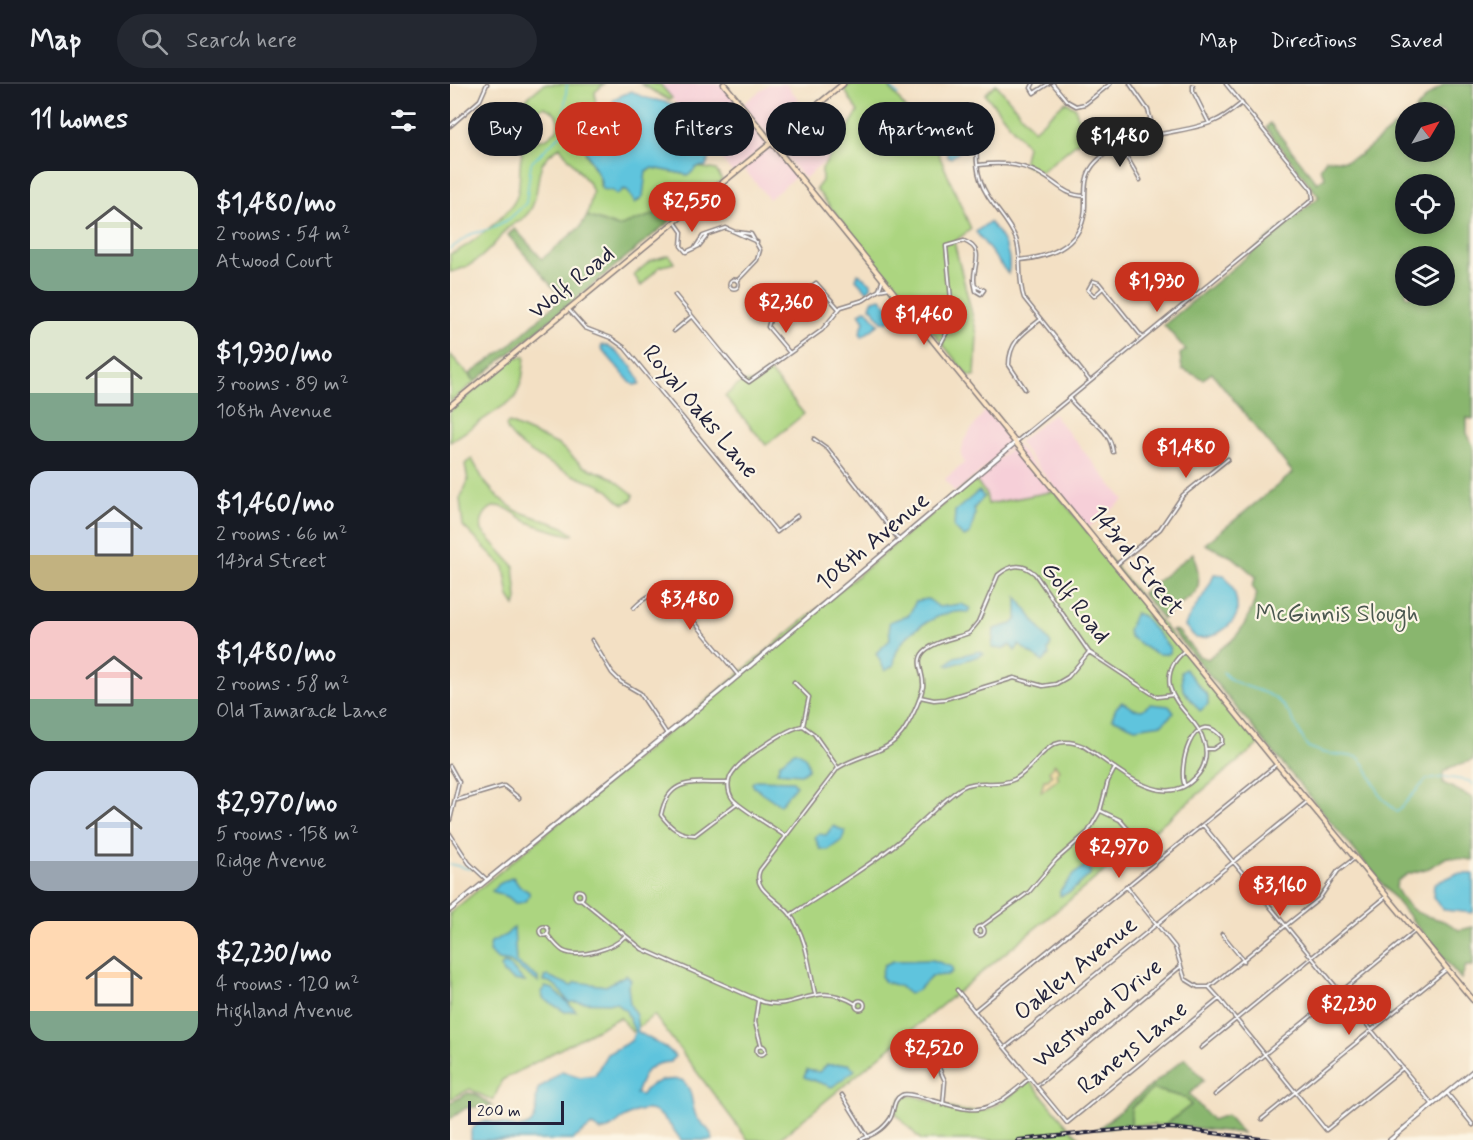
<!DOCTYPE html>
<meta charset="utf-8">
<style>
:root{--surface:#171b24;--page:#242831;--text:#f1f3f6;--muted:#9ea1a6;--line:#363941;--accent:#c8321e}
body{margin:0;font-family:Mynerve,sans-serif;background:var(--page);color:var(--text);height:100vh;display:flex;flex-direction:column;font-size:22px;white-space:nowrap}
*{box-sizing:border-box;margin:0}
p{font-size:20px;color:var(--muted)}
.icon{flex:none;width:33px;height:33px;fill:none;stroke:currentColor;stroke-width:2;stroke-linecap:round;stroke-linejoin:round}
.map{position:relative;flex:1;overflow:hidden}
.panel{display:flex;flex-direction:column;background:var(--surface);width:450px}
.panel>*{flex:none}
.guide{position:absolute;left:18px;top:18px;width:570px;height:54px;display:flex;gap:12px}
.needle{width:39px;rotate:52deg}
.fabs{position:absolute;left:945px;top:18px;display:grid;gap:12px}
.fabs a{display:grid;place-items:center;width:60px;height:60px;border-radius:50%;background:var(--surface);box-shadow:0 3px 9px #0003;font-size:30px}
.scale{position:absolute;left:18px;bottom:15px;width:96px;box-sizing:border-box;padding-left:6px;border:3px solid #22223b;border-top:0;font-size:16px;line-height:21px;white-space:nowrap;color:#22223b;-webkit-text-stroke:4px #fcf5e5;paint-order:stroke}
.price{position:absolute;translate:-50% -51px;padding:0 14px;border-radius:21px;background:var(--accent);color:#fff;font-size:20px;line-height:39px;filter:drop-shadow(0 2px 3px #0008)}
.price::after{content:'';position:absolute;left:50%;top:36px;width:18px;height:14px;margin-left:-9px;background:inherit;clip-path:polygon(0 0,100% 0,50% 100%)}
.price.selected{background:#222;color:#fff}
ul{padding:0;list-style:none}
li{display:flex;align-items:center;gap:18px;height:150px;padding:0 30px}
li span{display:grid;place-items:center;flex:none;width:168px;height:120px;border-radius:18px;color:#555}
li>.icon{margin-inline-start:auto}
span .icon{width:72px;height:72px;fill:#fffc;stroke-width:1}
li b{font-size:26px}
h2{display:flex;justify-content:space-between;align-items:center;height:72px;padding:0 30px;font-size:26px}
.chip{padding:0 21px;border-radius:27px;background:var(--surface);box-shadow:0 3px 9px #0003;font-size:21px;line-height:54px}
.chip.selected{background:var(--accent);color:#fff}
header{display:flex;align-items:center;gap:36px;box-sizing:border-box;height:84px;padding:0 30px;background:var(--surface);border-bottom:2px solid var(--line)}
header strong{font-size:28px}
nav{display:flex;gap:33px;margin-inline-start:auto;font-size:21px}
.search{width:420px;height:54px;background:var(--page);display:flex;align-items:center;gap:15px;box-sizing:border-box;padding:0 21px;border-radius:33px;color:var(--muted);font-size:22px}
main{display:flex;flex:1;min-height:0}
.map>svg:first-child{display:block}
.built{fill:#f6cfd8}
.green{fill:#acd580;stroke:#677c5e;stroke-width:1.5}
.forest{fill:#89b66e;stroke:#566c54;stroke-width:1.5;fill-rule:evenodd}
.sand{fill:#eeda9e;stroke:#887e6c;stroke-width:1.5}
.water{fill:#5fc4dd;stroke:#40738c;stroke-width:1.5}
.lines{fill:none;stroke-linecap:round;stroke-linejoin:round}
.stream{stroke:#5fc4dd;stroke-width:1.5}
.minor-casing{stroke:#8a8180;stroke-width:5}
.tertiary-casing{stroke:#8a8180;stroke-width:6}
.secondary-casing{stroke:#8a8180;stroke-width:7}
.minor{stroke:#fff;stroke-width:2}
.tertiary{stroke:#fff;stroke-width:3}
.secondary{stroke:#fde5c5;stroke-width:4}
.rail-casing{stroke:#22223b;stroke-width:4}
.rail{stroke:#fcf5e5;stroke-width:1.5;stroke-dasharray:4.5;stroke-linecap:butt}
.labels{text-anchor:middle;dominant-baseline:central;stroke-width:4.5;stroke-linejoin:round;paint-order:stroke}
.street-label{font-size:24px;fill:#22223b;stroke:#fcf5e5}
.park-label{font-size:24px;fill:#4b5850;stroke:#fcf5e5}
</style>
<header>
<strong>Map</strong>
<div class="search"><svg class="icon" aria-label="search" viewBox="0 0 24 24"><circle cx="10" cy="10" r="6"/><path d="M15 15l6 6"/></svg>Search here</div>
<nav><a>Map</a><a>Directions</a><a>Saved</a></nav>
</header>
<main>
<section class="panel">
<h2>11 homes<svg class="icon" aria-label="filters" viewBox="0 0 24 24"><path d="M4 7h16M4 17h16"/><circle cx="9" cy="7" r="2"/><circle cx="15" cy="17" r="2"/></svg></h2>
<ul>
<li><span style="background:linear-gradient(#dfe7d0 65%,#7fa58c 0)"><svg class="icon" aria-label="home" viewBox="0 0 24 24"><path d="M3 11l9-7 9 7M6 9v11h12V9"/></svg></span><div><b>$1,480/mo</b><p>2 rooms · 54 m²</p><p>Atwood Court</p></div></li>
<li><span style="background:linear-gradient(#dfe7d0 60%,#7fa58c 0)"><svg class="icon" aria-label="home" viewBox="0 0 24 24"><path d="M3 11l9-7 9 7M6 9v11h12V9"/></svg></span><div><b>$1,930/mo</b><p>3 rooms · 89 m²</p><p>108th Avenue</p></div></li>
<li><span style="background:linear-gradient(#c9d6e8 70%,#c2b280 0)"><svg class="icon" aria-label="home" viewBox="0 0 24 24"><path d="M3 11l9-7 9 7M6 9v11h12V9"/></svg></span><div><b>$1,460/mo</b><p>2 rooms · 66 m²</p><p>143rd Street</p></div></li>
<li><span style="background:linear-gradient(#f6c9c9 65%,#7fa58c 0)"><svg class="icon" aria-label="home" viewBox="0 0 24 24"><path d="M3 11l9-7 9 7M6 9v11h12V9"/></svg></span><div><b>$1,480/mo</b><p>2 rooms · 58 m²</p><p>Old Tamarack Lane</p></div></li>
<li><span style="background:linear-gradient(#c9d6e8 75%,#9aa5b1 0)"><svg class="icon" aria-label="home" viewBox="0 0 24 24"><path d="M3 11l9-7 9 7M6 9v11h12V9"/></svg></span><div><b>$2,970/mo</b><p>5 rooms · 158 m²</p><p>Ridge Avenue</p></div></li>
<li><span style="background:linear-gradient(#ffd9b3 75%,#7fa58c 0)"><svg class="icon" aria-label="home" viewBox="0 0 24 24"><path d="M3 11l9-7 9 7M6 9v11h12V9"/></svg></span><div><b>$2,230/mo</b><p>4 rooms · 120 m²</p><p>Highland Avenue</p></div></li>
</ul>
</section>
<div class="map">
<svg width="1023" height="1056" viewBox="0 0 1023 1056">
<rect width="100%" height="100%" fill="#fcf5e5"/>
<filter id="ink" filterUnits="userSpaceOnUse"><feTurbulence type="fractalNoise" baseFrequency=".0167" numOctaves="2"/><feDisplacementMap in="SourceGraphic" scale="12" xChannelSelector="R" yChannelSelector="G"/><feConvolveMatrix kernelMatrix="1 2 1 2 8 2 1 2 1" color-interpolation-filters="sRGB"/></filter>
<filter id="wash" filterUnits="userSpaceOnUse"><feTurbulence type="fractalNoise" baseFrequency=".008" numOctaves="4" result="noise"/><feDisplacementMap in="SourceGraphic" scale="24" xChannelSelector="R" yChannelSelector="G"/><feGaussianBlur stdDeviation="1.35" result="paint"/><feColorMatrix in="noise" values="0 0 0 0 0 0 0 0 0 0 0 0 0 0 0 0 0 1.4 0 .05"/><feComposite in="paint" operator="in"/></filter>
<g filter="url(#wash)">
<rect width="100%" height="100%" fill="#f3e0c4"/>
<path class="built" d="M210 0H273L320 58 283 89Z
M319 0H336L358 27 322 57 293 20Z
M358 31 388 67 354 95 324 58Z
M322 60 348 91 319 115 293 84Z
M537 324 565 358 505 409 495 395 514 379 511 371 514 356Z
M603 330 674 416 638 444 568 358Z
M566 360 605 407 538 420 536 409 524 395Z"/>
<path class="green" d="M94 0H154L145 8 146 28 138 35 143 43 135 68 150 94V102L155 106H178L185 118 190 116C193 107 192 97 196 88L203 84 238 91 247 83 266 86 272 96 226 133 168 143 137 132 143 108 140 101 110 63C81 79 93 97 82 123 76 135 68 137 58 144 53 147 50 154 46 158 33 173 20 184 0 188V170C16 165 62 129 67 112 72 95 67 76 75 61L97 54 107 46C110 33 106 28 94 23L65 33 59 29Z
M191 0H210L222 14 219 16Z
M401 0H437L486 64 521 145 504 158 527 250 525 292H518L476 239 466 231 366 105 372 97V85L408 28 394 5Z
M546 0 584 46 615 18 625 23 634 53 591 88 573 80 577 62 535 10Z
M219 171 224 179 209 183 191 202 184 191 200 177Z
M0 270 25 298 0 318Z
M64 273H75L72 296 65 314 0 358V327Z
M319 287 354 330 316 361 275 312 293 297 305 299Z
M59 339 109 361 133 382 161 393 183 410V415L174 420C166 417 163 409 156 405 150 400 142 399 135 396 115 388 59 362 56 341Z
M22 375 34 397 48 413 67 427 111 442 123 450 120 451C106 447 91 444 78 438 70 434 62 426 53 423 38 419 29 434 32 447L64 482 67 515 65 522 59 513 54 483 13 442 10 415 18 397 15 380Z
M524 395 536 409 538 420 605 407 809 660 328 1056H298L204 931 182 948 170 933 52 996 43 1017 20 1005 0 1015V829Z
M580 997 621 1046 633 1056H471L445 1029 451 1013C470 1005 502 1036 537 1025 554 1020 565 1006 580 997Z
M703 1005 736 1014 741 1021 715 1041H681V1024Z"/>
<path class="forest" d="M994 0H1023V335L1017 334V349L1023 362V676L999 684 993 689V699L1023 714V776L997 773 979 784 958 790 947 797 946 804C967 843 982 825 1009 846L1023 843V882H1016L1011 895 722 546 728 547 749 572 758 575C765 567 773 564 781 557 795 544 801 528 807 510L802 502 806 493 784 474 755 460 843 389 762 289 753 295 732 285 730 270 736 266 714 241 869 113 816 44 820 39 867 99 875 93 870 85 876 75 896 77 910 71 955 34 956 68H994V28H964L977 13ZM994 100V140H956V100ZM994 172V212H956V172Z
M213 127 227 131 25 298 20 290 58 263 112 214 58 151 64 145 68 148 92 175 130 143 137 132 168 143Z
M743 469C759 519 739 506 713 535L692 509Z
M735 974 754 996 739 1010 762 1036 777 1031 792 1049 715 1041 741 1021 736 1014 703 1005 681 1024V1041L648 1045Z
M18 1009 25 1010 42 1022 16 1024 0 1035V1019Z"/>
<path class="sand" d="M605 680 609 686 606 690 609 694 591 708 594 696H598L602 691 599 687Z"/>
<path class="water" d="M182 7C194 16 207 15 222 20 232 24 257 58 260 69 261 74 258 78 256 82L247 83 239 91 203 84 196 87 193 112 185 119 177 106 173 105 167 111 163 107 152 105 150 94 134 64 143 42 138 34 146 28 157 29 165 14Z
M506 38 515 46 519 61 501 74 497 72C498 60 501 52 501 41Z
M539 138C552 152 563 171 558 190L526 148Z
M408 189 421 199V203L417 207 406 195Z
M431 214 444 231 437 238 432 237 420 222 423 216Z
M417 225 429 240 412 253 410 249 414 237 409 229Z
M157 262C169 269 188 285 190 300L184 301 180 298 151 264 152 261Z
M529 407 534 413 524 424 525 431 520 450 514 453 504 444 505 427Z
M764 490 774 491C784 503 788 514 787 530 781 544 761 556 746 554L735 542C737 531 759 509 764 490Z
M567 513 601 560 598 566 599 571 593 578 569 561 565 567 560 561 552 565 542 564 544 545 562 540 567 535Z
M478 515 489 523 511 520 520 524 518 528C495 524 457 545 447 567 444 572 445 576 444 581L435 587 426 569 440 556 439 538 459 531 466 517Z
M685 529 693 532 719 563 720 569C705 575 692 560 680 553L678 547Z
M530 567 534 570 499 582 497 580 505 573Z
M735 585 758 612V620L750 627 733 606 731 588Z
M672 618 684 625 692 626 700 620 719 622 724 629 712 640 685 644 662 634 666 624Z
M345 667C353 668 360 678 358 685L351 690 327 688 330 679Z
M306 696 343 697 346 701 330 721 304 703 302 699Z
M383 742 395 747 392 756 378 766 370 765 365 753 369 750 376 751Z
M635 782 640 784V791L620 808 610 812V807L623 791Z
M1006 790H1023V829L994 826 983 813 984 800Z
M63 793 69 802 79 808C80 816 72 820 65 819L58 813 42 807 49 800Z
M64 843 66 878 88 894V898L60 878 48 876 39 868 41 858 56 851Z
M483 876 502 883V888L497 891 482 892 468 906 459 910 449 902 435 898 431 892 434 881 443 877Z
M54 880 60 882 75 898 64 896 53 889 51 883Z
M176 891 181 896 178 902 180 920 186 931 188 948 218 965 225 972 221 978C197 979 194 988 186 1010L192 1011C199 997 217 994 232 996 244 1006 240 1018 246 1032 251 1041 261 1044 263 1056H231C212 1030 202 1014 171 1036 165 1041 159 1046 151 1047L142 1042 122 1056H21V1047C37 1022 67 1056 83 1037 89 1027 84 1016 88 1005L112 987 130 993 145 991 157 970 181 957 185 948 176 927 166 919 118 918C112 909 107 898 94 897V893L98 892 121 902 126 898 156 902Z
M95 903 103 905 126 927 115 928 94 915 91 908Z
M399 980 405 986 382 1003 354 993 357 986 369 988 377 981Z"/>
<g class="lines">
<path class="stream" d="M438 0 448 11
M0 165 21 150 40 145 59 135 71 124 76 119 81 79 112 49 117 0
M773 588C784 603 807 603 823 613 840 623 847 647 858 663L874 669 908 673 915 681 931 713 947 728 976 696 995 693 1019 697 1023 701
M0 780 20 785"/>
</g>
</g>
<g filter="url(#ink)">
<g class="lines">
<g class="minor-casing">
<path id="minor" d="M583 0 581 4 584 9 598 0
M603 0 617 17 626 22 635 20 660 0
M680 0 698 26 705 51
M743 2V7L759 39
M515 28C535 56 521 67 530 95 537 119 557 132 566 155 573 174 567 195 574 214L640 297
M0 42 30 16 37 0
M670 61 690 96
M529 81C554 78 576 80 597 94 610 103 618 112 635 112
M225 138 232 148 231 162 236 168 249 162 257 152
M287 148 301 150 310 166 307 176 287 197
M245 164 253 152 276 144 307 158
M570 176C603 173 635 159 635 121 635 105 634 90 646 78 676 46 726 53 765 37 775 33 783 26 792 19
M279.5 200a4.5 4.5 0 1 1 9 0a4.5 4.5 0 1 1-9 0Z
M653 204 644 212 638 206 643 197 649 199 693 254
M429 206 433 195
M225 211 292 293 299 298 372 246 391 223 414 216 429 206 440 204
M119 226 135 244 161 254 175 264 327 448 347 432
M224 247 242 232
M489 263 503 237 496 162 514 157C539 167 519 185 525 202L534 206 531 210 526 207 525 202
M339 268 318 243 320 236 366 199 389 225
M575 305 559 281C559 258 573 249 590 236
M620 315C635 336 659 340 663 368
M364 355 378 365 450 457
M566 358 863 115 862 106 776 0
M666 481 710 445 733 411 778 375
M184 524C196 512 206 505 223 512L288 591
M142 556 162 589 171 598 190 609 217 650
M344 598 359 613 353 642
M470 613 484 616 495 615 564 594 593 602 606 600 618 593 639 568
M0 682 9 698 0 736
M278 699C245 700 219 691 211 731 220 743 229 751 245 751L286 720
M735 702C727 686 742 620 772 653V659L763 665H756
M7 716 54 702 69 714
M651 727 670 736 684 752
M753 741 983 1021
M638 748 660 762
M0 750 19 779 37 796
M335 752C326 745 285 721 282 714 277 706 277 696 283 688 293 674 337 644 353 642L364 650 388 684
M676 802 725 863 735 895 748 903H759L769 914 876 1046 953 984
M124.5 811a4.5 4.5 0 1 1 9 0a4.5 4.5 0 1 1-9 0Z
M132 816 192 865 313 918C348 927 365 895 406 920
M342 830C379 806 418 783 452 755 472 739 490 718 511 704 527 694 547 704 565 695 590 681 596 646 633 662 664 681 713 730 746 693 755 684 758 670 754 658 749 637 725 624 720 603 717 588 724 576 735 567
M532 842 579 808 606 776 638 748 650 727 658 697 665 684
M89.5 847a4.5 4.5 0 1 1 9 0a4.5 4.5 0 1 1-9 0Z
M525.5 847a4.5 4.5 0 1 1 9 0a4.5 4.5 0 1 1-9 0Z
M97 850C102 856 107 863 113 867 129 875 164 865 175 852
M772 850 794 877
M759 903 869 815 888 787 905 774
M507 906 617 1039 769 915
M365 910C359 883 357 852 339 829 329 816 301 805 310 786L388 684C409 670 436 670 452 649 460 638 470 617 473 603 475 589 462 576 477 565 493 554 504 555 519 549L528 538 548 491C560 481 572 478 585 490L639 568 707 613 723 611
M405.5 921a4.5 4.5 0 1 1 9 0a4.5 4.5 0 1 1-9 0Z
M308 917 305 938 311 961
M524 927 827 680
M306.5 966a4.5 4.5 0 1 1 9 0a4.5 4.5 0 1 1-9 0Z
M555 964 858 717
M751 964 937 812
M483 971 495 997 493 1021
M587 1002 730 883
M997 1009 1023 1041
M392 1011 418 1053
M765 1011 965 847
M812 1035 997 885
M410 1056C422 1051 432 1047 440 1035 445 1027 442 1016 452 1011 461 1006 508 1028 528 1025 549 1022 565 1006 580 994"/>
</g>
<g class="tertiary-casing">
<path id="tertiary" d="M0 826 269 608 566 358
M940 1056 1023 987"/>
</g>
<g class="secondary-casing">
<path id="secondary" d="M274 0 827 680 1023 916
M0 322 393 0"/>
</g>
<use href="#minor" class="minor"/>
<use href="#tertiary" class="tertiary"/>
<use href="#secondary" class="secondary"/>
<g class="rail-casing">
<path id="rail" d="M568 1056 676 1045 722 1044 820 1056"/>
</g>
<use href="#rail" class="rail"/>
</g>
</g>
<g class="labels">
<g class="street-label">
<text transform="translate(122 199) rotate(-39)">Wolf Road</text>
<text transform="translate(250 328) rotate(50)">Royal Oaks Lane</text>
<text transform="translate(423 458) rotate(-40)">108th Avenue</text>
<text transform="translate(686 477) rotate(51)">143rd Street</text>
<text transform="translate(625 519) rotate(52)">Golf Road</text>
<text transform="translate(626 885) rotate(-39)">Oakley Avenue</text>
<text transform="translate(648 930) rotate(-39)">Westwood Drive</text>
<text transform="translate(683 964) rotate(-39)">Raneys Lane</text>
</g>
<g class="park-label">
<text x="887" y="530">McGinnis Slough</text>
</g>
</g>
</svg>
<div class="fabs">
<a><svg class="needle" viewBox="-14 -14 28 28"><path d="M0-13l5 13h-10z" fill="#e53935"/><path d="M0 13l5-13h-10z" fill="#9ea1a6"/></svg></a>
<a><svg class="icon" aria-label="locate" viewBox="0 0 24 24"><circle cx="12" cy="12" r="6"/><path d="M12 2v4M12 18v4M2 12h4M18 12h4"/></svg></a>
<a><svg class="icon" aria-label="layers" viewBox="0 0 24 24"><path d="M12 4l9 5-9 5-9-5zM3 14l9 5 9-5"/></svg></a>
</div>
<div class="scale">200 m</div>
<b class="price selected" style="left:670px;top:84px">$1,480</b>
<b class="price" style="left:242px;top:149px">$2,550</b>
<b class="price" style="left:707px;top:229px">$1,930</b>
<b class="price" style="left:336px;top:250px">$2,360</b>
<b class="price" style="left:474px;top:262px">$1,460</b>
<b class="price" style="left:736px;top:395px">$1,480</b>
<b class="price" style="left:240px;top:547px">$3,480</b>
<b class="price" style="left:669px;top:795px">$2,970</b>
<b class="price" style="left:830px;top:833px">$3,160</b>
<b class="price" style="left:899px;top:952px">$2,230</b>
<b class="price" style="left:484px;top:996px">$2,520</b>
<div class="guide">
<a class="chip">Buy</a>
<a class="chip selected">Rent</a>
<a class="chip">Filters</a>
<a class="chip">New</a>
<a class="chip">Apartment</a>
</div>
</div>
</main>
